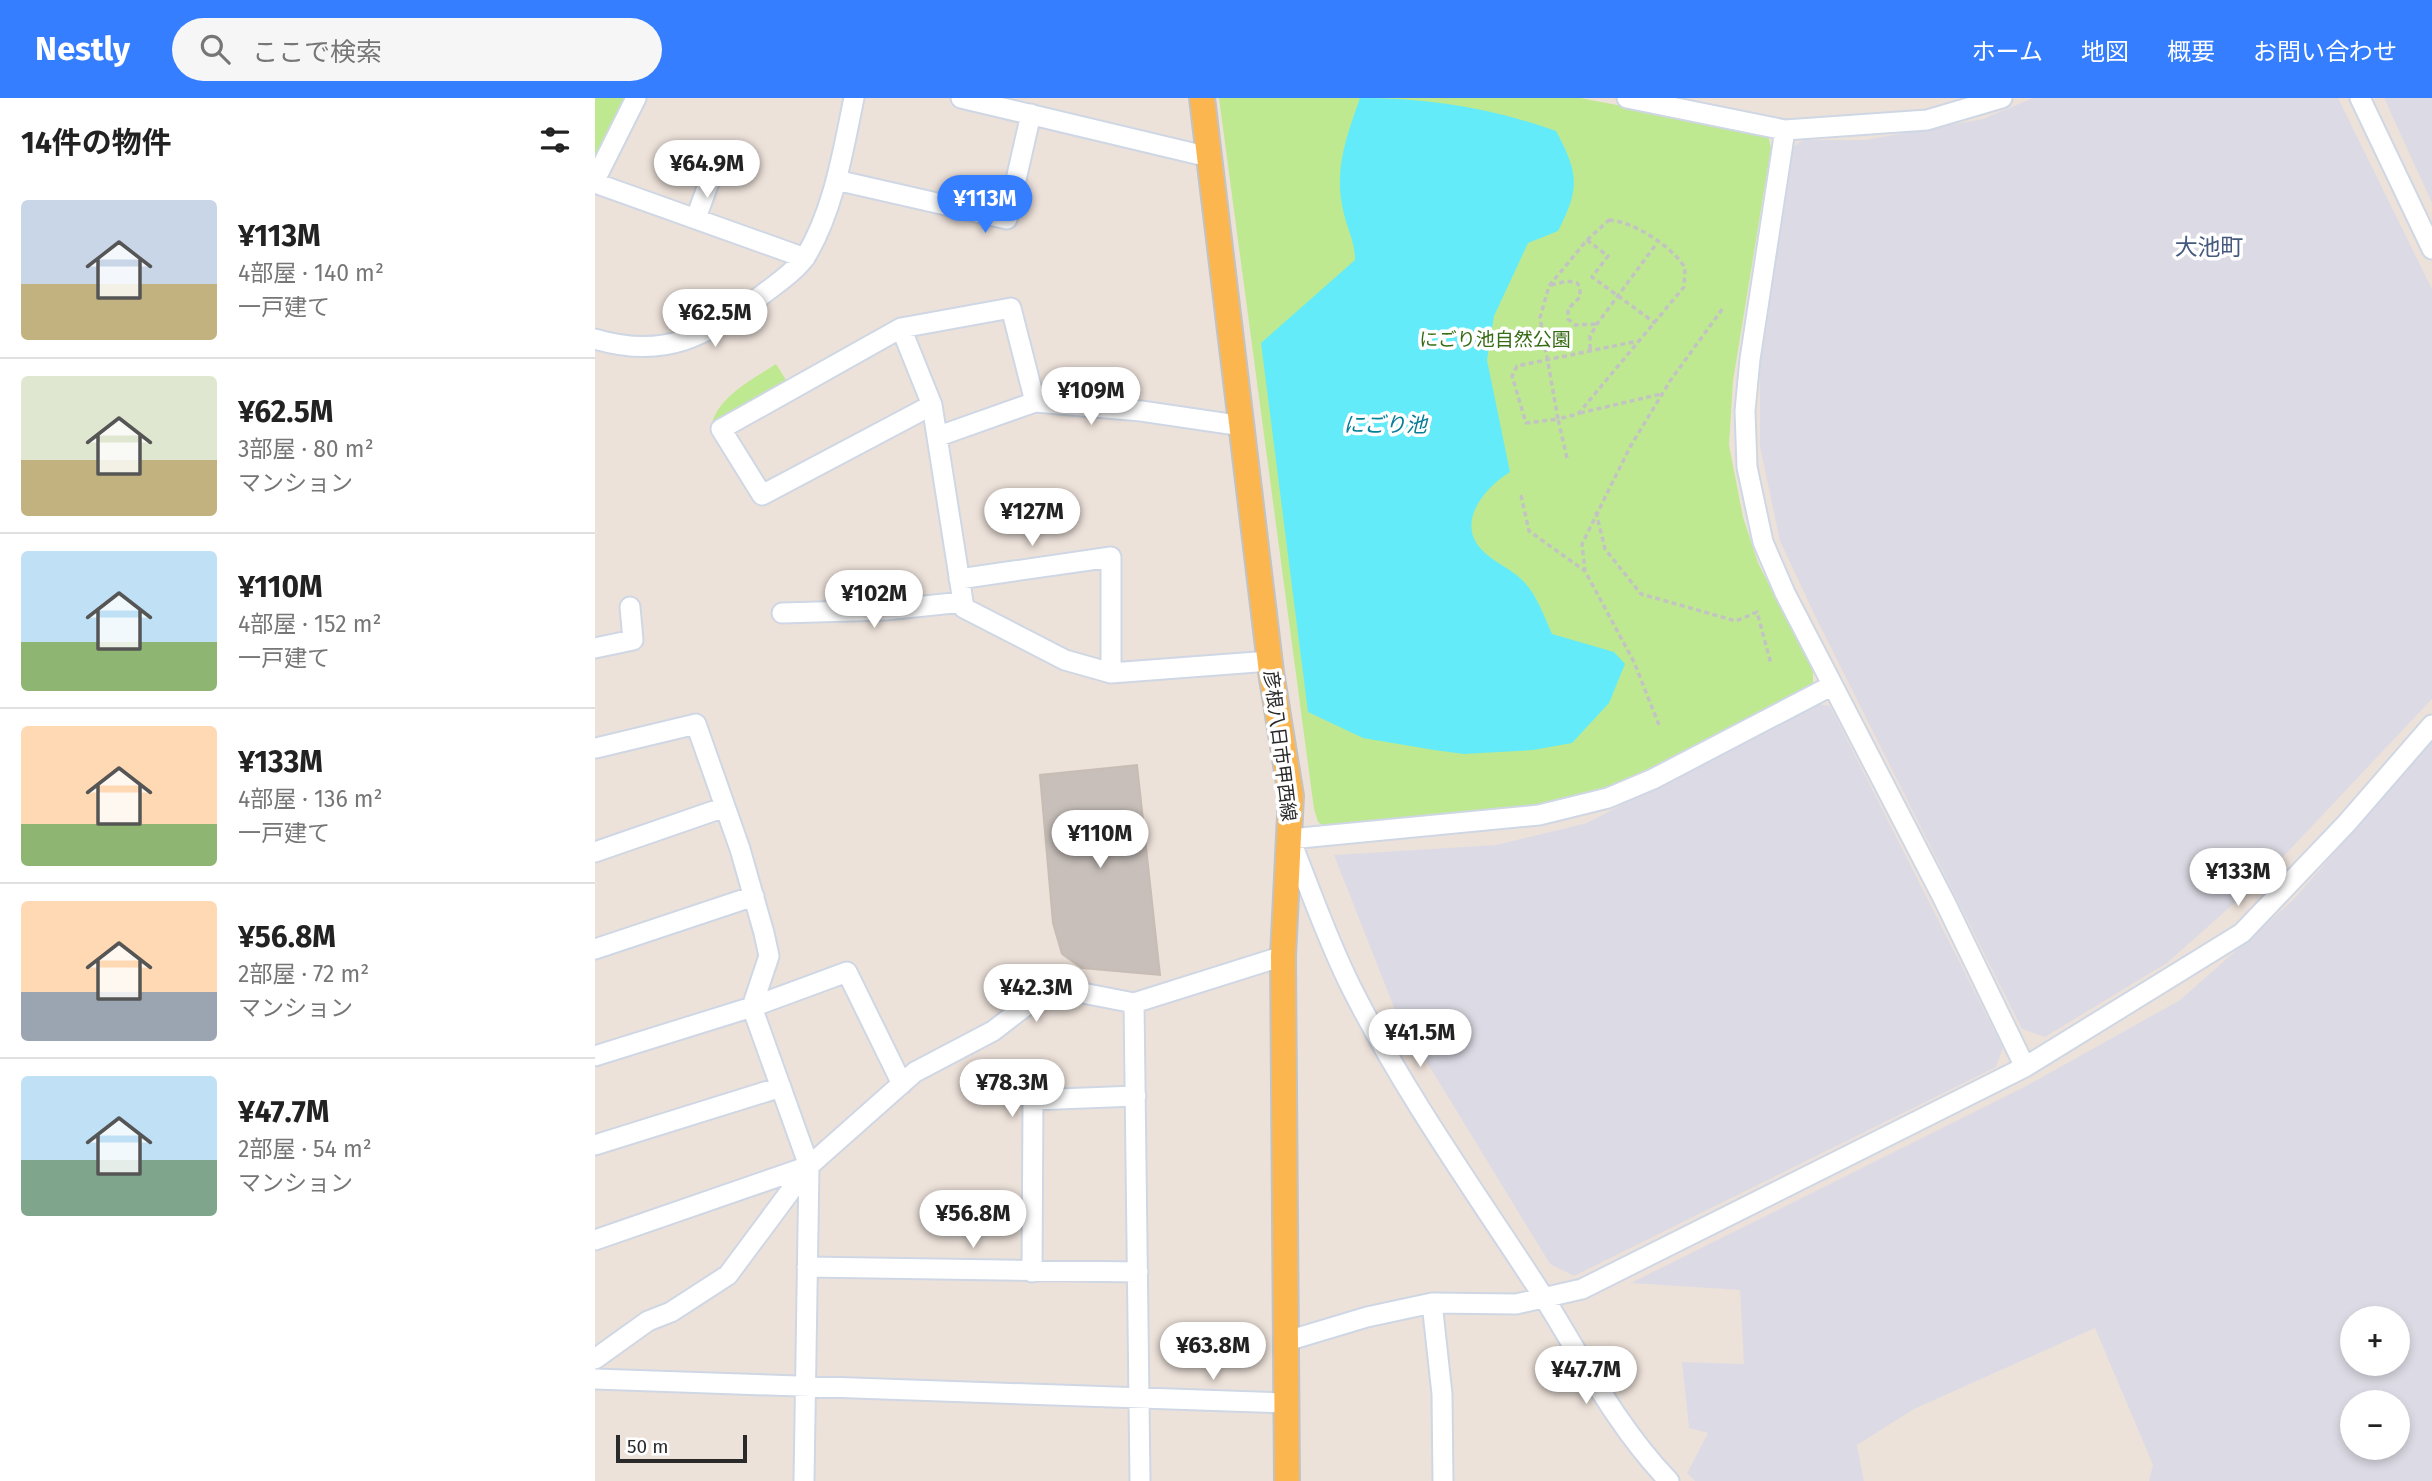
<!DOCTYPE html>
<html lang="ja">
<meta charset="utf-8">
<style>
:root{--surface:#fff;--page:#f6f6f6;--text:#222;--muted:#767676;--line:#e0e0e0;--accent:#357eff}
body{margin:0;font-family:"Fira Sans","Noto Sans JP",sans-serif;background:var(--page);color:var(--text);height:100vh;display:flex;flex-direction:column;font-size:26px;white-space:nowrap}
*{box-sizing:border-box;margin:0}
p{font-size:23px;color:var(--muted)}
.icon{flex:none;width:38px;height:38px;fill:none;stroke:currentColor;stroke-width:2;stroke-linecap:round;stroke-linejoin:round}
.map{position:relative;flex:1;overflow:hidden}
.panel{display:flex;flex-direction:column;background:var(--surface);width:595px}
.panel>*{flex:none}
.tools{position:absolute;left:1745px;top:1208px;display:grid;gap:14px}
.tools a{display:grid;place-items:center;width:70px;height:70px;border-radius:50%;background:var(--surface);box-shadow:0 4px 10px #0003;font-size:35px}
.scale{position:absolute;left:21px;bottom:18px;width:131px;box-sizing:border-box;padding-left:7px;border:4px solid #2a2a2a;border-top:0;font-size:19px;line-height:24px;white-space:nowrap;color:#2a2a2a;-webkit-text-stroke:5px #fff;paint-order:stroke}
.price{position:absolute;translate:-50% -60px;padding:0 16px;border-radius:24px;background:#fff;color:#222;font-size:23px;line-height:46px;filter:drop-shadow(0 2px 4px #0008)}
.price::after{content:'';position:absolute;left:50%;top:42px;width:21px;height:16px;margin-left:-10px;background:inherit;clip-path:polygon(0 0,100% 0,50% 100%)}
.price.current{background:var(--accent);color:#fff}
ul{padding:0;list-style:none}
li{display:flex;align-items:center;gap:21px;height:175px;padding:0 21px}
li+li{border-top:2px solid var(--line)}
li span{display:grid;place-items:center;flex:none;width:196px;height:140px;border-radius:7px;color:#555}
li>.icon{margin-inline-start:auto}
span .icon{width:84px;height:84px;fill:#fffc;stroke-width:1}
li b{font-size:30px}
h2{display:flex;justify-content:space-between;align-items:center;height:84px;padding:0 21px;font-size:30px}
header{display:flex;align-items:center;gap:42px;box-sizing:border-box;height:98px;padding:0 35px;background:var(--accent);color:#fff}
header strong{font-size:33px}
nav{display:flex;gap:38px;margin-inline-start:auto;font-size:24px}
.search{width:490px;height:63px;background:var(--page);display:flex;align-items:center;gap:18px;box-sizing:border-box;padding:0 24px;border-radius:38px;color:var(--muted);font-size:26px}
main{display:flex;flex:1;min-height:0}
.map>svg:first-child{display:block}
.industrial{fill:#dcdbe5;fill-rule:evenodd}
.green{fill:#bee991}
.water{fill:#64ebf9}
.building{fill:#c8bfba;stroke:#c8bdb4;stroke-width:2}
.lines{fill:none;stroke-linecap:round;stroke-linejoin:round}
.minor-casing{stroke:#cfd7e4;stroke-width:23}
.major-casing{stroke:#c3c3c3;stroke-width:28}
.path{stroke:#c3c3c3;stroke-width:3.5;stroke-dasharray:5 3.5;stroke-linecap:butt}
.minor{stroke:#fff;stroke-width:19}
.major{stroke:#fcb650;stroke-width:24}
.labels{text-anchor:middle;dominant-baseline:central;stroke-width:7;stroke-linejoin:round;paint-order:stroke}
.park-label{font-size:19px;fill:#366c14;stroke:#fff}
.street-label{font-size:19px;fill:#2a2a2a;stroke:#fff}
.water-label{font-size:21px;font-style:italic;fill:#047d96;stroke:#fff}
.quarter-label{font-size:23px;fill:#465a7e;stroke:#fff}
</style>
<header>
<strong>Nestly</strong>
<div class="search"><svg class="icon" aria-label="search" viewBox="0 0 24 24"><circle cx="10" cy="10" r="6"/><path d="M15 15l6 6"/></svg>ここで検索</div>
<nav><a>ホーム</a><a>地図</a><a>概要</a><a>お問い合わせ</a></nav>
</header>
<main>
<section class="panel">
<h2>14件の物件<svg class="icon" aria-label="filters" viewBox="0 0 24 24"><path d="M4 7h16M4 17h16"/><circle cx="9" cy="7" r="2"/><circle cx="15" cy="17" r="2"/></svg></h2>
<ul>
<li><span style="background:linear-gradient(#c9d6e8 60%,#c2b280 0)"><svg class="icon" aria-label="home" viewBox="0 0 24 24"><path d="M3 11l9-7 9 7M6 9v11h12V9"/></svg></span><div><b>¥113M</b><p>4部屋 · 140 m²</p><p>一戸建て</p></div></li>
<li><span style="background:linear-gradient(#dfe7d0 60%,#c2b280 0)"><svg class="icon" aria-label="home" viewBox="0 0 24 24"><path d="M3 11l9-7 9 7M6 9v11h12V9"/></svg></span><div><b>¥62.5M</b><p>3部屋 · 80 m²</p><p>マンション</p></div></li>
<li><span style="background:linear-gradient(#bfe0f5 65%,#8fb573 0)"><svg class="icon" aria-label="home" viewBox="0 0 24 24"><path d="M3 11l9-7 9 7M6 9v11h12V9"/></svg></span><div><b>¥110M</b><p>4部屋 · 152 m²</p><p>一戸建て</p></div></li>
<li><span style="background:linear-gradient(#ffd9b3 70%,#8fb573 0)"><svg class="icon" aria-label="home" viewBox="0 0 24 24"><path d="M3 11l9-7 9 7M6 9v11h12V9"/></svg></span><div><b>¥133M</b><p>4部屋 · 136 m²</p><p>一戸建て</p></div></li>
<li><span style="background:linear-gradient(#ffd9b3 65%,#9aa5b1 0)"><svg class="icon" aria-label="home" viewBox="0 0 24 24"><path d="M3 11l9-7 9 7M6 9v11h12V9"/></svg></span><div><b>¥56.8M</b><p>2部屋 · 72 m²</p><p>マンション</p></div></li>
<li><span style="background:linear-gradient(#bfe0f5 60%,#7fa58c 0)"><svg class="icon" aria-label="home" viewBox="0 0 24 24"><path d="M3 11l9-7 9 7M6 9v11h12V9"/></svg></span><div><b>¥47.7M</b><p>2部屋 · 54 m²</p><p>マンション</p></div></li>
</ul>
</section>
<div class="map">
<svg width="1837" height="1383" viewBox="0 0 1837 1383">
<rect width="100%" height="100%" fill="#ede2da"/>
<path class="industrial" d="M1438 0H1743L1837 191V601L1670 778 1572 865 1450 939 1427 931 1220 518 1185 443 1165 349V269L1198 49 1208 42H1270L1388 21Z
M1789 0H1837V105Z
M1219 605 1235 608 1408 950 1401 969 979 1178 955 1166 800 912 739 757 901 747 992 725Z
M1837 644V1383H1554L1558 1367 1500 1230 1319 1311 1262 1347 1269 1383H1100L1092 1375 1113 1335 1094 1330 1087 1264 1149 1266 1145 1192 1036 1185 1431 988 1585 902 1697 803ZM1757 1220H1802V1265H1757ZM1757 1304H1802V1349H1757Z"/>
<path class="green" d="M0 0H29L0 61Z
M624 0H985L1164 34 1174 41 1176 50 1138 283 1134 347 1148 419 1163 465 1218 573V588L1023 686 989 698 956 706 776 729 732 730 723 724 719 711Z
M181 266 193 285 116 332C118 301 158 281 181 266Z"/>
<path class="water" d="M765 0C833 0 897 10 961 33 984 76 985 90 963 133L933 145 899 218 892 262 915 374C893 387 864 419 882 446 892 461 912 468 925 480 941 494 949 518 957 536L1019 554 1030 566 1014 605 977 645 938 652 869 656 839 652 768 640 713 614 666 245 760 162C760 144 753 133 749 116 738 73 751 40 765 0Z"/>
<path class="building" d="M542 667 565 877 487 870 467 856 458 825 445 677Z"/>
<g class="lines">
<g class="minor-casing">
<path id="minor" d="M366 0 614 59
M1032 0 1190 32 1332 22 1407 0
M1765 0 1837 151
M1190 32 1155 261 1150 313 1152 369 1168 444 1190 495 1349 802 1430 969
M0 82 41 0
M241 82 412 121 436 16
M0 85 210 160
M101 120 118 73
M306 230 337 307 369 510 470 562 516 575 675 563
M0 241C71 262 110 238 167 197 181 186 201 173 211 158 239 111 248 53 259 0
M337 307 167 397 126 331 306 230 416 210 440 304
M344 338 440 304 546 313 648 328
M364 481 516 459V575
M187 515 291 512 368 504
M0 550 38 542 35 509
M1 650 101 626 145 751 169 835 174 858 157 909 214 1068 209 1383
M0 754 130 709
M0 851 159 798
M539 905 545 1383
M0 958 157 909 252 874 307 986
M0 1047 186 989
M0 1142 214 1068
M212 1169 543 1174
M437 1174 438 1002 541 998
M837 1205 847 1296 848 1383
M692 1243 772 1219 837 1205 921 1206 987 1191 1430 969 1647 835 1751 726 1837 627
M0 1261 53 1223 76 1214 133 1177 214 1068 320 974 398 933 445 897 472 892 539 905 688 858
M0 1281 691 1305
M1074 1383C1021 1328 987 1260 946 1195 881 1095 810 996 756 889 732 841 715 791 695 741L944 717 1013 700 1058 681 1236 588"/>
</g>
<g class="major-casing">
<path id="major" d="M607 0 676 574 696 698 688 858 692 1383"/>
</g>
<path class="path" d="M1014 122C1038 123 1078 149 1090 170L1089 189 983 316 963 321 945 220 954 188 992 142Z
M992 142 1013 158 997 179 1060 225
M956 187 972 183 982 185 985 189V199L973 211V221L980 227 1002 226
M995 251V238L1002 226 1062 145
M985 315 1066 296
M972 360 963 321 931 325 917 278 922 268 1043 243
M926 397 934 433 990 473
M1001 414 1010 451 1046 496 1141 523 1162 514 1176 566
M1064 627 1039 564 990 473 987 446 1035 349 1075 283 1128 210"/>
<use href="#minor" class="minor"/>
<use href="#major" class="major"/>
</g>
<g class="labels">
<g class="park-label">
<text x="900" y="241">にごり池自然公園</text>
</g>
<g class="street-label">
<text transform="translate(685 648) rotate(83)">彦根八日市甲西線</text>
</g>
<g class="water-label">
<text x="790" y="327">にごり池</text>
</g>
<g class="quarter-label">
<text x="1614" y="149">大池町</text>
</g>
</g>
</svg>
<div class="tools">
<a>+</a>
<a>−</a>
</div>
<div class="scale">50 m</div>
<b class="price" style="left:112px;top:102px">¥64.9M</b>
<b class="price current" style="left:390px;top:137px">¥113M</b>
<b class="price" style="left:120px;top:251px">¥62.5M</b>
<b class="price" style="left:496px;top:329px">¥109M</b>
<b class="price" style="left:437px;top:450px">¥127M</b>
<b class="price" style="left:279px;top:532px">¥102M</b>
<b class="price" style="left:505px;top:772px">¥110M</b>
<b class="price" style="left:1643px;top:810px">¥133M</b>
<b class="price" style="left:441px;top:926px">¥42.3M</b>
<b class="price" style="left:825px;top:971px">¥41.5M</b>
<b class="price" style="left:417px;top:1021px">¥78.3M</b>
<b class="price" style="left:378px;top:1152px">¥56.8M</b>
<b class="price" style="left:618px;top:1284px">¥63.8M</b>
<b class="price" style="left:991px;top:1308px">¥47.7M</b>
</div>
</main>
